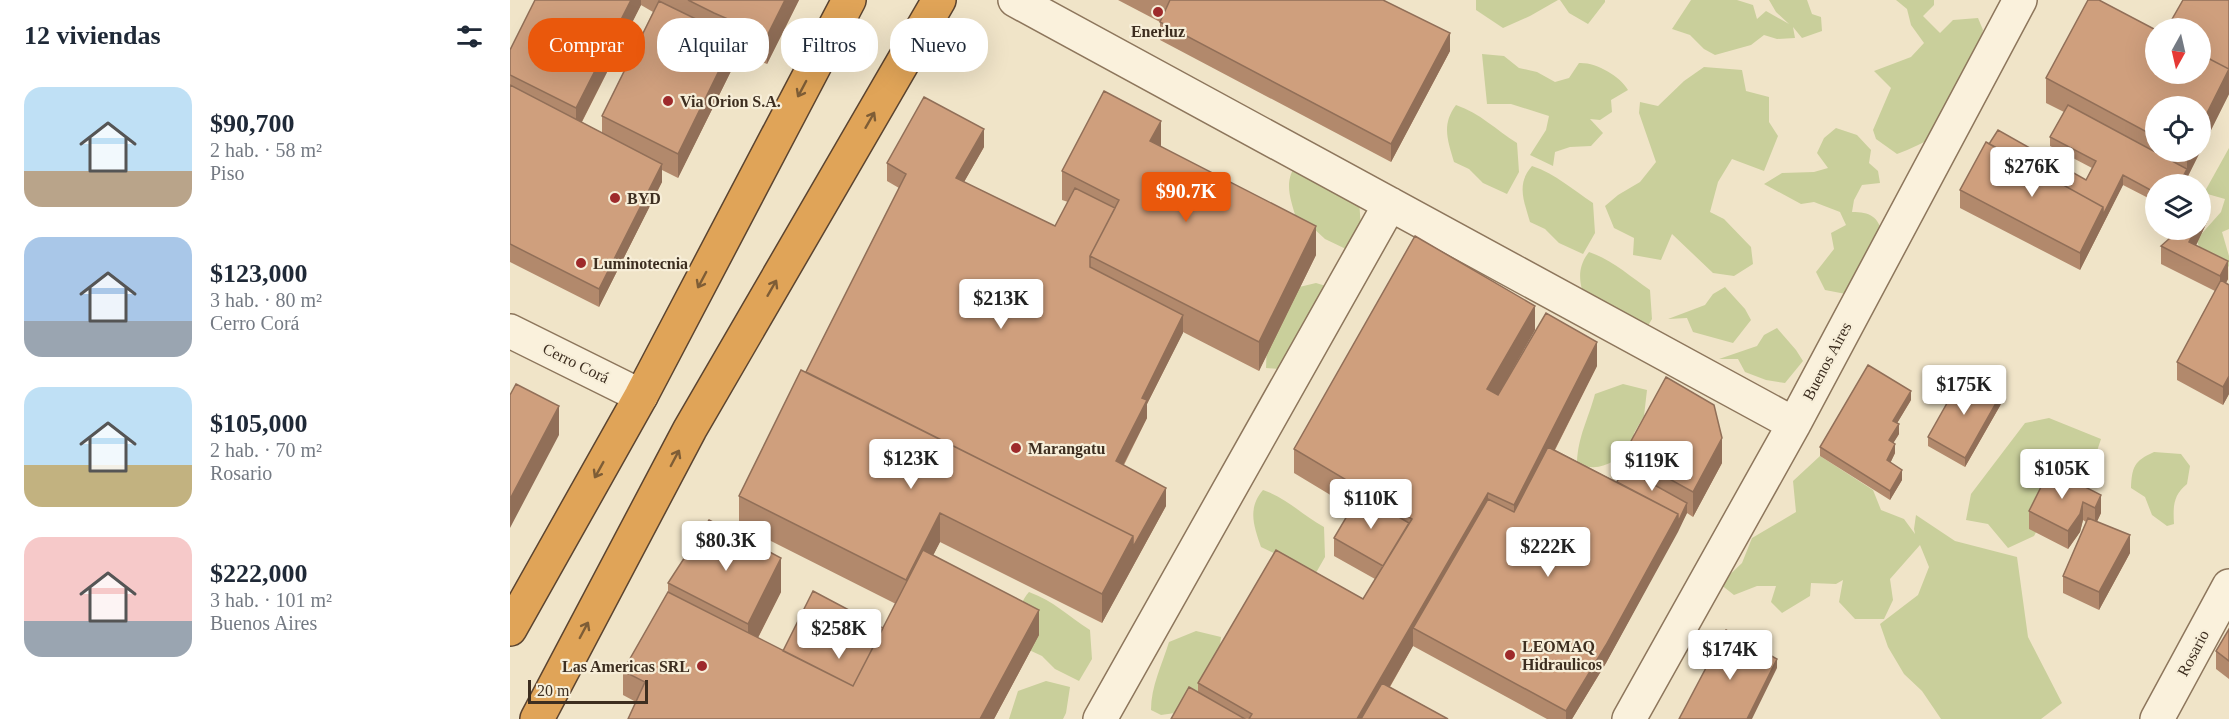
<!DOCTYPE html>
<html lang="es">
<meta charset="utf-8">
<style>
:root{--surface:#fff;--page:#f2f2f3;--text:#1f2937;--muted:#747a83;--accent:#ea580c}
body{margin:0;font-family:"Times New Roman",serif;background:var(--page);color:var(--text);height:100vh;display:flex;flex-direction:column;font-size:22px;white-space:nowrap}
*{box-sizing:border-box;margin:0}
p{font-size:20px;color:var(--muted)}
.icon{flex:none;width:33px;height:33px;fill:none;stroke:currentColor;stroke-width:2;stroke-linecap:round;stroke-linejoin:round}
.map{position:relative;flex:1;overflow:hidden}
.drawer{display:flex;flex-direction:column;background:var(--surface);width:510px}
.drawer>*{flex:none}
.hud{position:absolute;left:18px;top:18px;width:570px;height:54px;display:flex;gap:12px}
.needle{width:39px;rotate:188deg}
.fabs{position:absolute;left:1635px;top:18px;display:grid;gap:12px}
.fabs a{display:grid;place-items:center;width:66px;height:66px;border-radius:50%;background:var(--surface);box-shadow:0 6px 24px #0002;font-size:30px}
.scale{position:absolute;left:18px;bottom:15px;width:120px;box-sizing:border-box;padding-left:6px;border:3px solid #3d2e20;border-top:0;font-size:16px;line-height:21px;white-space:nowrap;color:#3d2e20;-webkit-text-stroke:4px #f7eed8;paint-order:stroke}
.price{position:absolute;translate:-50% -51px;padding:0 14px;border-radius:6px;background:#fff;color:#222;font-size:20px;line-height:39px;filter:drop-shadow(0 2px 3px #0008)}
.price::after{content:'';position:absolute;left:50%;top:36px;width:18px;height:14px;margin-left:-9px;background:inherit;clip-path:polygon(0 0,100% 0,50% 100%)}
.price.on{background:var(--accent);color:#fff}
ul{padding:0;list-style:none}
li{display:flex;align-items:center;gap:18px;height:150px;padding:0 24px}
li span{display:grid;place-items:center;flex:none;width:168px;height:120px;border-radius:18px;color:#555}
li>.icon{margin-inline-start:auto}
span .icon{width:72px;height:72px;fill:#fffc;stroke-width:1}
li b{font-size:26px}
h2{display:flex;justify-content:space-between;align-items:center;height:72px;padding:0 24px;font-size:26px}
.pill{padding:0 21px;border-radius:24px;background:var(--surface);box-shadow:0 6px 24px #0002;font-size:21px;line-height:54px}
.pill.on{background:var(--accent);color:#fff}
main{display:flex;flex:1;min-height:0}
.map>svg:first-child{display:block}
.green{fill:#c9cf9b}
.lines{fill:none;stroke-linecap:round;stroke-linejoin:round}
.street-casing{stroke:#8d765c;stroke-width:36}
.highway-casing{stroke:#5b4430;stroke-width:36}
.street{stroke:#faf1dc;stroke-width:33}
.highway{stroke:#e0a458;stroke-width:33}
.wall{fill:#b2896c;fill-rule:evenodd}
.shaded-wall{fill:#916f58}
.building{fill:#cf9f7d;stroke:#916f58;stroke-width:1.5}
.oneway{stroke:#7e5d36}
.poi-dot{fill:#9e2a2b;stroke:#f7eed8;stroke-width:2}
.labels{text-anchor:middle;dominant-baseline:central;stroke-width:4.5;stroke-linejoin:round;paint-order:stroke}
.poi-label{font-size:16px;font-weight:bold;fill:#3d2e20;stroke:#f7eed8;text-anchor:start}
.street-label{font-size:16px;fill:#3d2e20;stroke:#f7eed8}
</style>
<main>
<section class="drawer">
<h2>12 viviendas<svg class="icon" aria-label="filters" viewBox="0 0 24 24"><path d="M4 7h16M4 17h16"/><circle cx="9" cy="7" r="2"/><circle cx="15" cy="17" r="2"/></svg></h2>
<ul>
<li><span style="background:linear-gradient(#bfe0f5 70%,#b9a48a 0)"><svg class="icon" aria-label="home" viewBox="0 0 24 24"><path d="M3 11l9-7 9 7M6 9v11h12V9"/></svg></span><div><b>$90,700</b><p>2 hab. · 58 m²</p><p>Piso</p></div></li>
<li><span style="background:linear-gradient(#a9c7e8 70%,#9aa5b1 0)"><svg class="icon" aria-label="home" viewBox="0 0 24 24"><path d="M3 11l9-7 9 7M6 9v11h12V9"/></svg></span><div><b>$123,000</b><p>3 hab. · 80 m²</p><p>Cerro Corá</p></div></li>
<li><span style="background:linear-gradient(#bfe0f5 65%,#c2b280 0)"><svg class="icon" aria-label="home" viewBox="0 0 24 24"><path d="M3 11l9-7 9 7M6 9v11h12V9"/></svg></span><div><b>$105,000</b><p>2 hab. · 70 m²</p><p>Rosario</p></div></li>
<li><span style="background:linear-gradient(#f6c9c9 70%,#9aa5b1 0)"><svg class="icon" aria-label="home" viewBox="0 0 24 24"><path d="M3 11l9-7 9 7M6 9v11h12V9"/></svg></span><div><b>$222,000</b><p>3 hab. · 101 m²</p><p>Buenos Aires</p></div></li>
</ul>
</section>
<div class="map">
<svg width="1719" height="719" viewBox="0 0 1719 719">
<rect width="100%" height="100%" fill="#f0e4c8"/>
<path class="green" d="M966 0H1048L1020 16 993 28 966 10Z
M1050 0H1095V2L1078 24 1059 13Z
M1181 0H1227L1243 5 1247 19 1256 11 1279 24 1266 12 1259 0H1297L1302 14 1311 17 1312 31 1292 38 1283 27 1285 38 1267 39 1254 35 1241 45 1205 55 1194 49 1180 35 1162 29Z
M1386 0H1424V5L1413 16 1430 33 1443 20 1468 18 1473 30 1468 48 1427 136C1413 142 1401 149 1387 154L1366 139 1363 130 1381 88 1364 71 1401 57 1414 43 1401 25 1397 9Z
M972 54 994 56 1009 68 1027 72 1045 82 1059 78 1069 63C1086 62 1110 76 1118 90L1101 100 1102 112 1090 120 1080 119 1093 133 1081 146 1060 147 1045 152 1043 166 1020 155 1036 130 1039 116 1001 104H977Z
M1194 67 1232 70 1236 91 1259 97V122L1268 136 1254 171 1222 159 1208 182 1200 212 1214 219 1241 247 1243 264 1224 276 1203 273 1162 234 1151 260 1123 255 1124 238 1104 228 1095 206 1108 195 1130 182 1146 162 1129 113 1130 102 1148 106 1174 81Z
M946 105C970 113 986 130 1007 143L1009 172 997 194 973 183 959 169 944 162C938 141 931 125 946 105Z
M1326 128 1347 135 1361 150 1359 163 1368 171 1370 183 1352 185 1344 200 1342 212C1360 212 1368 216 1373 235L1341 295 1315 290 1306 272 1324 249 1321 233 1336 225 1330 212 1304 202 1291 204 1254 184 1272 173 1304 172 1318 168 1307 153 1314 138Z
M1719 148V229L1712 232 1719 256V266L1711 274 1691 250 1686 240 1711 212 1715 199 1694 193Z
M788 162 849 199 851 229 838 250 815 239 801 226 786 218C780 197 773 181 788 162Z
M1022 166C1046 174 1063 190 1083 203L1085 233 1073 254 1049 243 1035 229 1020 222C1014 201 1006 184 1022 166Z
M1079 252C1103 260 1119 276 1140 290L1142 319 1129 341 1078 309C1071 288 1064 271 1079 252Z
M806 283 816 286 781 370 756 368 757 342 785 288Z
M1215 287 1235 309 1241 320 1223 343 1183 332 1177 318 1158 319 1195 305 1203 294Z
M1267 328 1286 350 1293 361 1275 383 1256 380 1235 372 1228 359H1209L1247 346 1254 335Z
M1113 384 1137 390 1134 416 1124 433 1122 449C1103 461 1090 474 1067 463 1068 436 1078 420 1085 394Z
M1539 418 1591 439 1585 457 1568 468 1566 482 1549 489 1524 536 1498 548 1478 524 1456 520 1461 494 1515 423Z
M1644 452 1671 454 1680 466 1677 484C1663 495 1663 507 1664 524L1657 526 1642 515 1635 497 1621 488C1622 467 1624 461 1644 452Z
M1310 456 1363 490 1371 510 1394 519 1405 534 1404 529 1406 515 1445 541 1507 557 1518 637 1552 703 1531 719H1431L1412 691 1394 674 1378 647 1370 624 1408 595 1419 567 1410 545 1380 579 1383 600 1374 619H1345L1329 602 1333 580 1326 584 1301 583 1300 596 1272 613 1261 602 1266 586H1247L1224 595 1210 584 1232 563 1242 538 1286 512 1283 481Z
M753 490C777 498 792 515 814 527L815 557 803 578 766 554 751 547C744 526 737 509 753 490Z
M519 592C544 601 558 616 580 630L582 659 569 681 545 669 532 656 517 649C512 628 503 610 519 592Z
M686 631 711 637 708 663 698 679 672 712 651 715 641 710C641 686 652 665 659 642Z
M536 681 560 687 556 713 553 719H499L508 691Z"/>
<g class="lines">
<g class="street-casing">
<path id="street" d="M505 0 1284 424
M0 331 131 396
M590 719 880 204
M1119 719 1284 424 1510 0
M1647 719 1719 586"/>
</g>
<g class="highway-casing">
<path id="highway" d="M0 629 131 396 339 0
M27 719 180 429 429 0"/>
</g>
<use href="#street" class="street"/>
<use href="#highway" class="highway"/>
</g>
<path class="wall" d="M25 0H289L257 64 225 51V63L168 178 152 170V182L89 307 0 262V50ZM131 5 143 12 92 116V133L72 122Z
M608 0H873L940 51 881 162 650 40V22Z
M1719 0V94L1674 184H1646V202L1613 185 1570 270 1450 208V190L1479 144 1576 180 1582 168 1540 146V137L1554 112 1536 103V78L1646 74ZM1646 106 1690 152H1646Z
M651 146 806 255 749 371 673 332 637 404V418L614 465 656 506 592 623 430 542 423 555 529 635 484 719H118L126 702 113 695V671L158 592V583L271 592 248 638 273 651 373 628 386 604 229 525V496L296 372 389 188 377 181V163L474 147 454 182 545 226 558 202 552 200V171Z
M1698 220 1686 245 1718 279 1716 283 1719 285V394L1713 405 1667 380V362L1705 291 1651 264V246Z
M1025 330 988 395 1087 366 1045 450 1107 482 1114 468V454L1212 463 1183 517 1177 513 1096 663 1062 719H1037L903 646 880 687 938 719H661L688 692V683L853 599 865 579 824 556V538L842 508 784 473V449Z
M1401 400 1387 423 1389 434 1383 443 1385 453 1380 463 1392 480 1380 500 1310 456V447Z
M1491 404 1455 467 1418 446V437Z
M1540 469 1591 513 1587 521 1620 553 1589 610 1553 593V576L1576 522 1573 520 1570 532 1558 549 1519 529V511Z
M1719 629V679L1706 669V651Z"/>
<path class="shaded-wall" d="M121 0H131V5L66 133V108Z
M275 0H289L257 64V36Z
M940 33V51L881 162V144Z
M225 38V63L168 178V154Z
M1719 70V94L1674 184H1669L1677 169V154L1679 152H1690V127Z
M651 121V149L640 141Z
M474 129V147L446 196V178Z
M152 164V182L89 307V289Z
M1613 175V185L1570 270V253L1593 207Z
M1698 202V220L1679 260V242L1685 230H1690V217Z
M806 226V255L749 371V342Z
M1718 261V279L1710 294V276Z
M1025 306V330L977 414V389Z
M673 315V333L637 404V418L606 479V461L632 398Z
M1087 342V366L1004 530V505Z
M1719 376V394L1713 405V387Z
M1401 391V400L1383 430V421Z
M1491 394V404L1455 467V458Z
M49 406V435L0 528V499Z
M1389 424V434L1379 450V440Z
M1212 438V463L1183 517V492Z
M1385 444V453L1377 470V460Z
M1392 470V480L1380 500V491Z
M656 488V506L592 623V594L623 536Z
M978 493V517L903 628V646L861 719H847Z
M1591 495V513L1585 526V508Z
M1573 502V520L1570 532 1558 549V531Z
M1177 503V513L1168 532V522Z
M430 513V542L396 609V580Z
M1168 514V532L1096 663 1062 719H1056V711Z
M1620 535V553L1589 610V592Z
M271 558V592L238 657V624Z
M529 610V635L484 719H470Z
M1267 659V668L1242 719H1237Z"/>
<path class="building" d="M25 0H121L66 108 0 75V50Z
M178 0H275L257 36 204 13Z
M660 0H873L940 33 881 144 650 22Z
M1578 0H1589L1646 30V74H1690V54L1719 69 1690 127V106H1646V137L1536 78Z
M1673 0H1719V69L1690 54V28H1657Z
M149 1 225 38 168 154 92 116Z
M0 85 152 164 89 289 0 244Z
M594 91 651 121 640 141 806 226 749 342 580 256 609 200 552 171Z
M414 97 474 129 446 178 545 226 565 188 605 208 580 256V267L673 315 632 398 637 400 606 461 656 488 623 547V536L296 372 396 174 377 163Z
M1558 105 1677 169 1669 184H1646V193L1613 175 1593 215V207L1479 144 1488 130 1576 180 1586 161 1540 137Z
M1476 142 1593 207 1570 253 1450 190Z
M1698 202 1690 217V209Z
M1669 230H1685L1679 242 1718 261 1710 276 1651 246Z
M905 236 1025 306 977 389 988 395 1036 313 1087 342 1004 505 978 493 847 719H739L742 714 688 683 766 550 853 599 902 519 784 449Z
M1711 280 1719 285V376L1713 387 1667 362Z
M1358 365 1401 391 1383 421 1389 424 1379 440 1385 444 1377 460 1392 470 1380 491 1310 447Z
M291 370 623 536 592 594 430 513 396 580 229 496Z
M1454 373 1491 394 1455 458 1418 437Z
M1156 377 1204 405 1212 438 1183 492 1114 454Z
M6 384 49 406 0 499V395Z
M1038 447 1168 514 1096 645 1056 711 903 628 978 499 1004 512Z
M1114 468 1177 503 1168 522V514L1107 482Z
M1540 469 1591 495 1585 508 1573 502 1570 514 1558 531 1519 511Z
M850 494 899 523 873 566 824 538Z
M1578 518 1620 535 1589 592 1553 576Z
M199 520 271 558 238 624 158 583Z
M413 550 529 610 470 719H118L135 682 113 671 158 592 343 686Z
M303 591 373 628 343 686 273 651Z
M1719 629V661L1706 651Z
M1216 630 1267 659 1237 719H1169Z
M872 683 938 719H851Z
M679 687 735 719H661Z"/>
<defs><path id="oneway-shaft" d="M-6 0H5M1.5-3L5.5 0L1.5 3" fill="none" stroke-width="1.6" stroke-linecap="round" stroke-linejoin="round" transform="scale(1.5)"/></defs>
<g class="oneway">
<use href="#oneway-shaft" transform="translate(292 89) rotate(118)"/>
<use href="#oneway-shaft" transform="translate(360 120) rotate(-60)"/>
<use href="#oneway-shaft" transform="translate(192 280) rotate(118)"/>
<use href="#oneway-shaft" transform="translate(262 288) rotate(-60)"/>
<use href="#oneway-shaft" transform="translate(165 458) rotate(-62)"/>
<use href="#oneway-shaft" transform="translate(89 470) rotate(119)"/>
<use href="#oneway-shaft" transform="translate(74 630) rotate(-62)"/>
</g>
<g class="poi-dot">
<circle cx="648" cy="12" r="6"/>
<circle cx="158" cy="101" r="6"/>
<circle cx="105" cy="198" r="6"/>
<circle cx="71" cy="263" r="6"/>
<circle cx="506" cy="448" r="6"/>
<circle cx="1000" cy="655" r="6"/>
<circle cx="192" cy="666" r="6"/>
</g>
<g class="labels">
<g class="poi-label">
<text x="648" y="31" text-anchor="middle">Enerluz</text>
<text x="170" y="101">Via Orion S.A.</text>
<text x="117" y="198">BYD</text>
<text x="83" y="263">Luminotecnia</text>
<text x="518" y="448">Marangatu</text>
<text x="1012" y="646">LEOMAQ<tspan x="1012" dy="18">Hidraulicos</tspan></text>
<text x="180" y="666" text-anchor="end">Las Americas SRL</text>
</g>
<g class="street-label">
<text transform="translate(1317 361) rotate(-62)">Buenos Aires</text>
<text transform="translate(66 363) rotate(26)">Cerro Corá</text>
<text transform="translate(1683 653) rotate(-62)">Rosario</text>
</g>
</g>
</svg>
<div class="fabs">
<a><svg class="needle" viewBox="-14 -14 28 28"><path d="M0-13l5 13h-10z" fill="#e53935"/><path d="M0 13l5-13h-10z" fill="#747a83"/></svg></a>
<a><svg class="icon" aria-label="locate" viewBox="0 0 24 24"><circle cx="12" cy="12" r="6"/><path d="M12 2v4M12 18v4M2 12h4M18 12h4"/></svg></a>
<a><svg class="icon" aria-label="layers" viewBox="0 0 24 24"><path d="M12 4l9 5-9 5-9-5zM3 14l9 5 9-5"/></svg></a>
</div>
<div class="scale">20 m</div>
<b class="price" style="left:1522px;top:198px">$276K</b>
<b class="price on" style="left:676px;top:223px">$90.7K</b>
<b class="price" style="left:491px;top:330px">$213K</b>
<b class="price" style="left:1454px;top:416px">$175K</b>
<b class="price" style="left:401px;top:490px">$123K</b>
<b class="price" style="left:1142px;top:492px">$119K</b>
<b class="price" style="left:1552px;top:500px">$105K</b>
<b class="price" style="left:861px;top:530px">$110K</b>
<b class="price" style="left:216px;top:572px">$80.3K</b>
<b class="price" style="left:1038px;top:578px">$222K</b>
<b class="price" style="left:329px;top:660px">$258K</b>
<b class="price" style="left:1220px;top:681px">$174K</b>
<div class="hud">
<a class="pill on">Comprar</a>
<a class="pill">Alquilar</a>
<a class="pill">Filtros</a>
<a class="pill">Nuevo</a>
</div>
</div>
</main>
